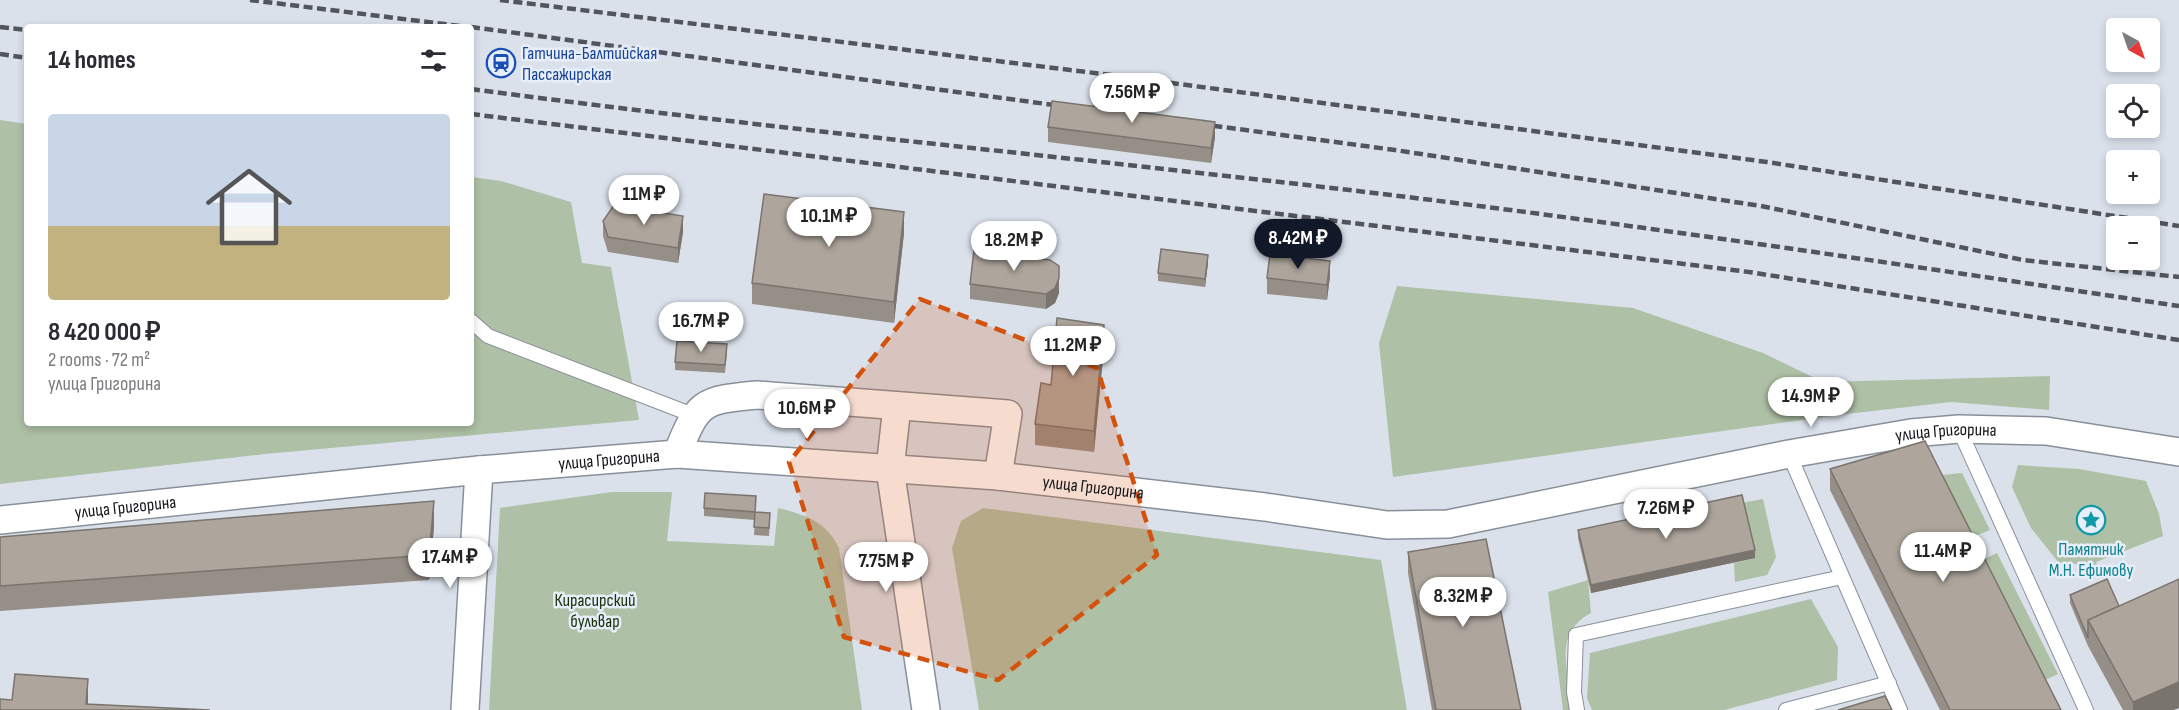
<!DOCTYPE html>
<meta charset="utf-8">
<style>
:root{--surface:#fff;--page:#f2f2f3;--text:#2b2b33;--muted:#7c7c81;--accent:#111827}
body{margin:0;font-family:"Sofia Sans Condensed",sans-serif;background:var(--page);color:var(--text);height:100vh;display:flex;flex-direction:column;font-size:22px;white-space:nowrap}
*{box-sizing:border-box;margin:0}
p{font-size:20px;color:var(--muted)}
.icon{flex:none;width:33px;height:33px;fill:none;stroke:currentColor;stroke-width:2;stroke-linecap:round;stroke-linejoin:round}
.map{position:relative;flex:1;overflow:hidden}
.side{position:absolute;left:24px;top:24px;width:450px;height:402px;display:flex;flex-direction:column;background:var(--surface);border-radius:6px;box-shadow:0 3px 9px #0003}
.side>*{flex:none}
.needle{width:39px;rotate:140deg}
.controls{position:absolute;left:2106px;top:18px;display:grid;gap:12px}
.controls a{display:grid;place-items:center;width:54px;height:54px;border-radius:6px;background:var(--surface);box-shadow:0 3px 9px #0003;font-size:30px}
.price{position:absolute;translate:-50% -51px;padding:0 14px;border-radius:21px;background:#fff;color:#222;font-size:20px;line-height:39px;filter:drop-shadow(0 2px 3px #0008)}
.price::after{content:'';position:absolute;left:50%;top:36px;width:18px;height:14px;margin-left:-9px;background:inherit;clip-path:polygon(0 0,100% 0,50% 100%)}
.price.selected{background:var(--accent);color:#fff}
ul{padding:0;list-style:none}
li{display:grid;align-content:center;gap:12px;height:318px;padding:0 24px}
li span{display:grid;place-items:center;height:186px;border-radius:6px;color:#555}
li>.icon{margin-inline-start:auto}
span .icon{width:108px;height:108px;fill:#fffc;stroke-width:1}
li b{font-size:26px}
h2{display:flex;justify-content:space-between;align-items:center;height:72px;padding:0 24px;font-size:26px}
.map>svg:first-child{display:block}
.green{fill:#aec0a5}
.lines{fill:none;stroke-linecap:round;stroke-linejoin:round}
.service-casing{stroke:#898f99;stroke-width:16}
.minor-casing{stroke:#898f99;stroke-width:30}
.service{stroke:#fff;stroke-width:14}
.minor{stroke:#fff;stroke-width:27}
.rail{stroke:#52565c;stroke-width:4.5;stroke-dasharray:9 4.5;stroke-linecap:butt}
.wall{fill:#968f87}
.shaded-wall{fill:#7a746e}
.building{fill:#aea69d;stroke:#7a746e;stroke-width:1.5}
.marked{fill:#d3520d;fill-opacity:0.2;stroke:#d3520d;stroke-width:4.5;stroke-dasharray:12 8;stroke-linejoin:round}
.labels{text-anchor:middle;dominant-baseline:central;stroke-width:5;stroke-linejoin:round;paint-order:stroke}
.transit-label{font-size:18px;fill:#164399;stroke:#e7eef9;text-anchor:start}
.street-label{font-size:18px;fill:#131519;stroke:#e7eef9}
.culture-label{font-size:18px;fill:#0d838f;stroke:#e7eef9}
.park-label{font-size:18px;fill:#183107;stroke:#e7eef9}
</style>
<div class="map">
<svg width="2179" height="710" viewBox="0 0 2179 710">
<rect width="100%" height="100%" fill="#dae1eb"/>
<path class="green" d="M0 120 27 124V423H471V177L501 181 571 202 582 263 611 267 639 420 265 454 0 484Z
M1397 286 1633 308 1763 353 1823 382 2050 376 2049 410 1951 402 1838 415 1393 477 1379 343Z
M2018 465 2079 469 2146 481 2159 514 2163 536 2096 562 2099 569 2078 564 2059 563 2031 528 2012 487Z
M1962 473 1990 530 1965 540 1932 476Z
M612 492H672L667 541 774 546 778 508C806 515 826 521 839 548L862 710H489L500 508Z
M1763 499 1776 557 1767 575 1735 582 1734 563 1755 558 1742 503Z
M983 508 1381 560 1407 710H979L952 548 961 521Z
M1997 553 2058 674 2037 684 1976 563Z
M1588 580 1591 613C1551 634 1569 673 1574 710H1563L1548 592Z
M1811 599 1838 647 1837 680 1724 710H1592L1587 698 1590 653Z"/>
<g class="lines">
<g class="service-casing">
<path id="service" d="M471 321 488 336 693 415
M1959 429 2086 710
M1789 454 1900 710
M1577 710 1574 692 1576 635 1842 577
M1786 710 1889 683"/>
</g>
<g class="minor-casing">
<g id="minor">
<path d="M897 406 890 469 926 710"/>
<path d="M677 454C698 402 701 400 757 395L1008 414 998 476"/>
<path id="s1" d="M0 520 479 470 677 454 998 476 1265 507 1387 525 1448 524 1789 454 1911 433 1959 429 2046 431 2179 452"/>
<path d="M465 710 479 470"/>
</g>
</g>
<use href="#service" class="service"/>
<use href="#minor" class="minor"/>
<path class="rail" d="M250 0 468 27
M500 0 1111 75 1767 162 2179 226
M0 27 27 30
M471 27 1069 107
M0 54 27 58
M471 89C777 130 1084 158 1391 195 1654 227 1917 267 2179 306
M471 114 1749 272 2179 340
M1200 124 1395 150 1761 206 2023 260 2179 277"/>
</g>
<path class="wall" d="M1048 127 1215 137 1211 163 1048 142Z
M603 221 683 232 678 263 608 252 603 236Z
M904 233 894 323 752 304V283Z
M1208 263 1205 287 1158 281V273Z
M1330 276 1327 300 1267 294V278Z
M970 284 1059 293 1055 303 1046 309 970 299Z
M1104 347 1094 452 1035 445V424L1051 385Z
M727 352 725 373 675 370V362Z
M1830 469 2061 710H1940L1830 490Z
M704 508 756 512 770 521 769 536 754 535 755 520 704 516Z
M434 527 429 580 0 611V537Z
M1578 530 1755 558 1591 593 1578 538Z
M1408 552 1521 710H1432L1408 573Z
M2179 579V708L2173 710H2123L2088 646 2070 603V595L2119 606Z"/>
<path class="shaded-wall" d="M1215 122V137L1211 163V148Z
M904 212V233L894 323V302Z
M683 216V232L678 263V248Z
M1208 255V263L1205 287V279Z
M1330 261V276L1327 300V285Z
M1059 278V293L1055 303 1046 309V294Z
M1104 325V347L1094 452V431Z
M434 501V527L429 580V555Z
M1755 550V558L1591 593V585Z
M88 679V705L86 704Z
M2179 682V708L2173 710H2133V702Z"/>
<path class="building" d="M1052 101 1215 122 1211 148 1048 127Z
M764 194 904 212 894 302 752 283Z
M614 205 683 216 678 248 608 237 603 221Z
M1161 249 1208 255 1205 279 1158 273Z
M974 250 1050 260 1059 266V278L1055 288 1046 294 970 284Z
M1270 254 1330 261 1327 285 1267 278Z
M1057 318 1104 325 1094 431 1035 424 1041 383 1051 385Z
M677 341 727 344 725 365 675 362Z
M1925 441 2061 710H1950L1830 469Z
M705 493 756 496 755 512 770 513 769 528 754 527 755 512 704 508Z
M1742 495 1755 550 1591 585 1578 530Z
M434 501 429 555 0 586V537Z
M1486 539 1521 710H1436L1408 552Z
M2107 579 2119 606 2088 620V638L2070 595Z
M2179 579V682L2133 702 2088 620Z
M15 674 88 679 86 704 210 710H0V699L12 700Z
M1885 696 1892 710H1838Z"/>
<path class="marked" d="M920 299 1097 368 1157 555 998 680 844 637 789 462Z"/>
<defs>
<g id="station-ring" transform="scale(1.5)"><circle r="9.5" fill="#e7eef9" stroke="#1a4fb4" stroke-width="1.5"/><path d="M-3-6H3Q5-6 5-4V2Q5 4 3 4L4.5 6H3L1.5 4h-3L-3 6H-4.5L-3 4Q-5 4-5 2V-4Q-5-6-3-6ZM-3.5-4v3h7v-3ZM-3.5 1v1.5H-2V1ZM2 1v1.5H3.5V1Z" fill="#1a4fb4"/></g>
<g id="sight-ring" transform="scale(1.5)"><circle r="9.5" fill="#e7eef9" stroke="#0f9aa8" stroke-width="1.5"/><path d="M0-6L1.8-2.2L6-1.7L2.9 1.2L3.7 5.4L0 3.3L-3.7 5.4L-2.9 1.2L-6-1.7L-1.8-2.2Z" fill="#0f9aa8"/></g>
</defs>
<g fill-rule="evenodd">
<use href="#station-ring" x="501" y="63"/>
<use href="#sight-ring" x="2091" y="520"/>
</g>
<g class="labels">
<g class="transit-label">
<text x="522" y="53">Гатчина-Балтийская<tspan x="522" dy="21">Пассажирская</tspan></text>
</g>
<g class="street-label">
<text stroke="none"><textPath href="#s1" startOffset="1962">улица Григорина</textPath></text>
<text stroke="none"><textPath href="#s1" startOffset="612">улица Григорина</textPath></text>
<text stroke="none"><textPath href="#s1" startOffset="1098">улица Григорина</textPath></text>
<text stroke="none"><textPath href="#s1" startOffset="126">улица Григорина</textPath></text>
</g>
<g class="culture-label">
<text x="2091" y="549">Памятник<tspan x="2091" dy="21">М.Н. Ефимову</tspan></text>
</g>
<g class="park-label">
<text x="595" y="600">Кирасирский<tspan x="595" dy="21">бульвар</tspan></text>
</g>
</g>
</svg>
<div class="controls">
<a><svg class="needle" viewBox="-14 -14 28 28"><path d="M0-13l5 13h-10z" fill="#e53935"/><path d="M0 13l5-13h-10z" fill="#7c7c81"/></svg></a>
<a><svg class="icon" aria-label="locate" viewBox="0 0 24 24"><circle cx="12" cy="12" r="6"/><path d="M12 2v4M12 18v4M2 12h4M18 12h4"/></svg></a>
<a>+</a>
<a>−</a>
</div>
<b class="price" style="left:1132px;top:124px">7.56M ₽</b>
<b class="price" style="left:644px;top:226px">11M ₽</b>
<b class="price" style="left:829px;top:248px">10.1M ₽</b>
<b class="price selected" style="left:1298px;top:270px">8.42M ₽</b>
<b class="price" style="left:1014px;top:272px">18.2M ₽</b>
<b class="price" style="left:701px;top:353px">16.7M ₽</b>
<b class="price" style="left:1073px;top:377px">11.2M ₽</b>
<b class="price" style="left:1811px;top:428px">14.9M ₽</b>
<b class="price" style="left:807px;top:440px">10.6M ₽</b>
<b class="price" style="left:1666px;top:540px">7.26M ₽</b>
<b class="price" style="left:1943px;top:583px">11.4M ₽</b>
<b class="price" style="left:450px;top:589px">17.4M ₽</b>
<b class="price" style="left:886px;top:593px">7.75M ₽</b>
<b class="price" style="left:1463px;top:628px">8.32M ₽</b>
<section class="side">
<h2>14 homes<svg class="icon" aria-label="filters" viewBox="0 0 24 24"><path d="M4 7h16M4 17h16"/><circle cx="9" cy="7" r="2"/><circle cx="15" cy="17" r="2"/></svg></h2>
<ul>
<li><span style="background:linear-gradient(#c9d6e8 60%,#c2b280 0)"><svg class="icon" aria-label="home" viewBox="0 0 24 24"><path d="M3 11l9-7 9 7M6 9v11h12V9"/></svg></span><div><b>8 420 000 ₽</b><p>2 rooms · 72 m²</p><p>улица Григорина</p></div></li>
</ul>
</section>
</div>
